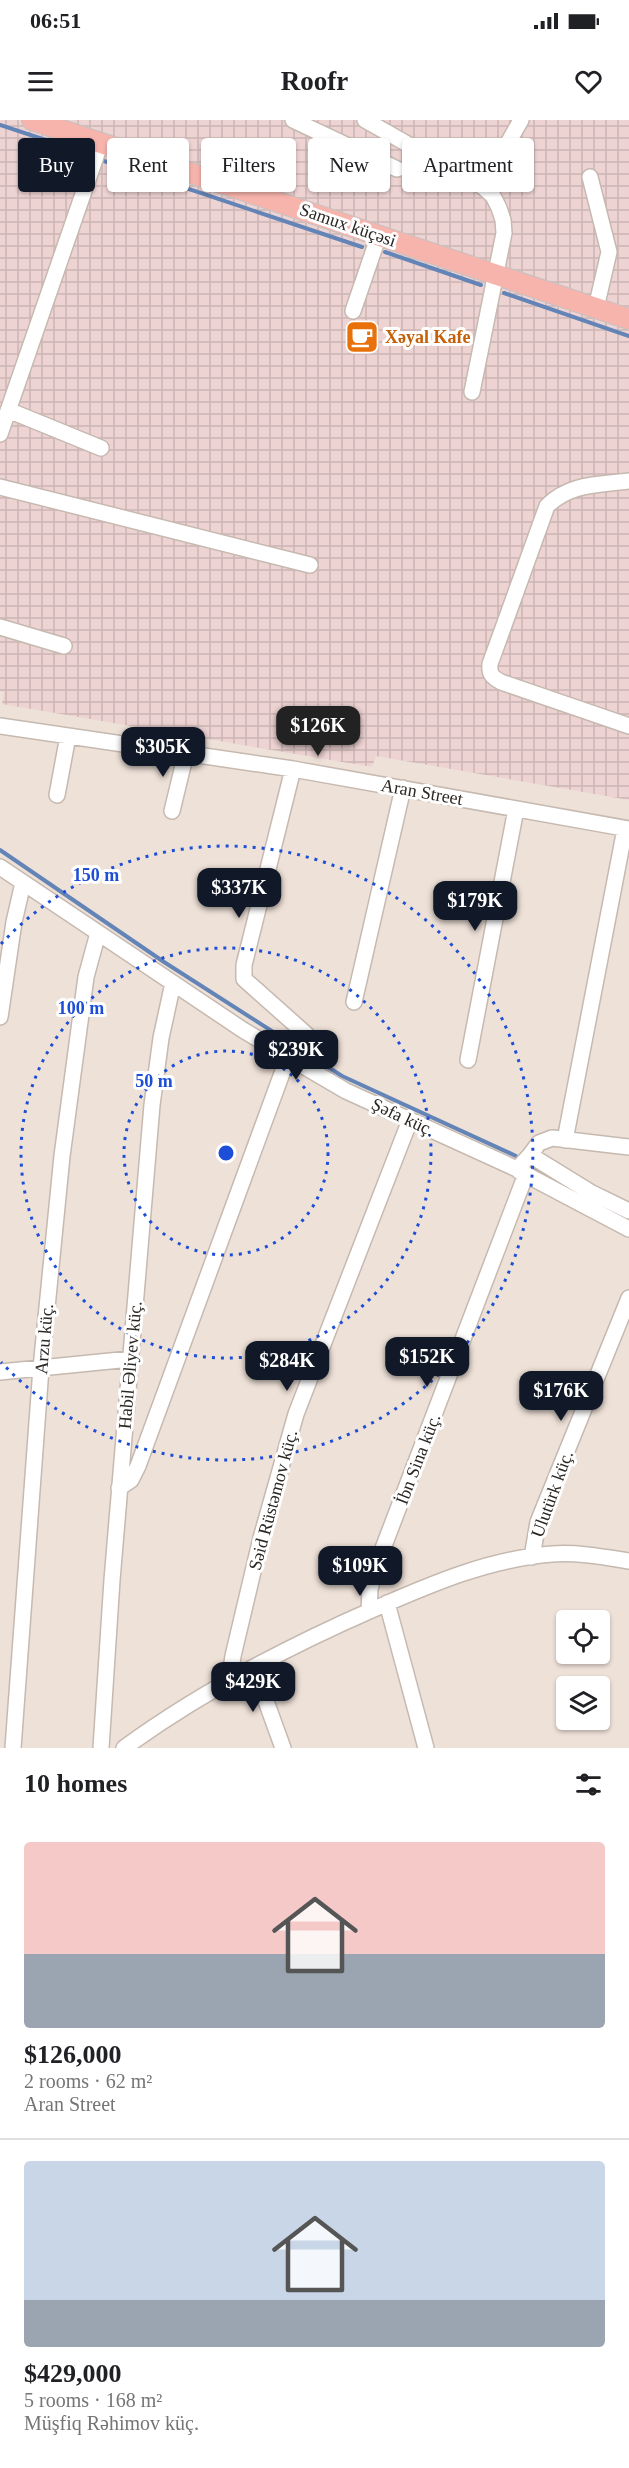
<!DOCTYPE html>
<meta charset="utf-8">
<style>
:root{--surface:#fff;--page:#f2f2f2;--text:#202124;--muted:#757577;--line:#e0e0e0;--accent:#111827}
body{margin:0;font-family:Georgia,serif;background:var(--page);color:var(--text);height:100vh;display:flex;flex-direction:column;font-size:22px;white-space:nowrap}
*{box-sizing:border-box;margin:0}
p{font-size:20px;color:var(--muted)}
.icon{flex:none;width:33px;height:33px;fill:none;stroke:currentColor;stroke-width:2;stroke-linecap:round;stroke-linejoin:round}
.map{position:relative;height:1628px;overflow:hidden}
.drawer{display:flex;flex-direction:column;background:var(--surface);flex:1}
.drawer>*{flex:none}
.guide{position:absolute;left:18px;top:18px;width:594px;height:54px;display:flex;gap:12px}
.controls{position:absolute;left:556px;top:1490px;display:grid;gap:12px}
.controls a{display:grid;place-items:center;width:54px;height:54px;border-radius:6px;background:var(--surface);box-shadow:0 2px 4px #0004;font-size:30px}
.price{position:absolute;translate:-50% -51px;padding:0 14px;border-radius:12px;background:var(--accent);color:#fff;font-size:20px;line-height:39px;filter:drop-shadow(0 2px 3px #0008)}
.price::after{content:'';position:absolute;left:50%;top:36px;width:18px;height:14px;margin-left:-9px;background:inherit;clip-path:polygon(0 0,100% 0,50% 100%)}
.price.current{background:#222;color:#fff}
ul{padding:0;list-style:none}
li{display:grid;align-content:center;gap:12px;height:318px;padding:0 24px}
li+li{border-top:2px solid var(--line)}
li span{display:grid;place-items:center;height:186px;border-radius:6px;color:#555}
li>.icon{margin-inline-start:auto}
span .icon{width:108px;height:108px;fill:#fffc;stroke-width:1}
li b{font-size:26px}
h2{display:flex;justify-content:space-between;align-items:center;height:72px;padding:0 24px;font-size:26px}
.tag{padding:0 21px;border-radius:6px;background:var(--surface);box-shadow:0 2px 4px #0004;font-size:21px;line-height:54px}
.tag.current{background:var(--accent);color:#fff}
.status{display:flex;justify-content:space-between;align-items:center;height:42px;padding:0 30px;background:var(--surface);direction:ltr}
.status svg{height:16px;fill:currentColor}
header{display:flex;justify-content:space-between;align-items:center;height:78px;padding:0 24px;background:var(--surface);font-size:27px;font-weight:700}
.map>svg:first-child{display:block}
.industrial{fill:url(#industrial-grid)}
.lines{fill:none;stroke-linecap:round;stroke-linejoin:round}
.stream{stroke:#6384b7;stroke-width:4}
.minor-casing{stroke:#c6b9b0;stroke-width:18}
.major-casing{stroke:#c4c3c1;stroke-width:22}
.minor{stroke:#fff;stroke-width:15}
.major{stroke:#f7b4ad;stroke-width:20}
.ring{fill:none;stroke:#1d4ed8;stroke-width:3;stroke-dasharray:3 6}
.labels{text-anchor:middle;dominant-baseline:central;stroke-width:6;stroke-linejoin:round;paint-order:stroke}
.street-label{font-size:18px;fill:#2b2723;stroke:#fff}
.food-label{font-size:18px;font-weight:bold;fill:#c56008;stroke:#fff;text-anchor:start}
.centre{fill:#1d4ed8;stroke:#fff;stroke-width:3}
.ring-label{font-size:18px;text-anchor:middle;font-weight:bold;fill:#1d4ed8;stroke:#fff;stroke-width:6;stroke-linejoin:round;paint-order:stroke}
</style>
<div class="status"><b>06:51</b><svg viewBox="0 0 49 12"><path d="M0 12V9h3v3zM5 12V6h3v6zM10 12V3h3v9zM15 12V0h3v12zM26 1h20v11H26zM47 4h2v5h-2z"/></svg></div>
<header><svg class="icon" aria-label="menu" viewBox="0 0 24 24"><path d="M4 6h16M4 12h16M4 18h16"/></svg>Roofr<svg class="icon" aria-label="heart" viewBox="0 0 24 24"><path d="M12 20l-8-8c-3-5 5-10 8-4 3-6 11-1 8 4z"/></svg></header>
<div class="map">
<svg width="629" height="1628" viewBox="0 0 629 1628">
<defs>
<pattern id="industrial-grid" width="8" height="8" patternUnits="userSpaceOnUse" patternTransform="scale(1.5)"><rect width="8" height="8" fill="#eed3d3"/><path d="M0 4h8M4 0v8" fill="none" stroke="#ccb5b5"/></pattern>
</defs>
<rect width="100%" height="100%" fill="#eee1d8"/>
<path class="industrial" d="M0 0H629V680L376 636 372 647 2 584 4 572 0 571Z"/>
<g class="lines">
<path class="stream" d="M0 5 82 32
M104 41 128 49
M144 54 362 127
M385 132 481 165
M504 173 629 216
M0 730 164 842 342 956 516 1036
M530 1047 567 1067"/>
<g class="minor-casing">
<path id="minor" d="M293 0 397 49
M365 0 483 67 493 76 499 88 503 100 504 113 472 272
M590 57 609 132 596 188
M131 62 141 35
M483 67 521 0
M353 191 379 115
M8 290 101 328
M0 314 101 22
M629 361C599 365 570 363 547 386L490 544C489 554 492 557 501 562L629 606
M0 367 310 445
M0 507 64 526
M0 606 293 649 629 709
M293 649 244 845V859L307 915
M57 675 68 616
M172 691 186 633
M0 747 243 910 288 937 346 971 517 1049 530 1035 590 1072 629 1091
M354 882 403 668
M0 897 14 802 23 763
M468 940 516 689
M565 1020 625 709
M530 1035 539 1023 552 1018 629 1027
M519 1051 629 1109
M0 1252 130 1239
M119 1368 131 1360 138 1346 288 937
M532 1437 538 1402 629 1178
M387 1483 426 1628
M369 1491 370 1469 377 1444 526 1054
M254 1548 283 1628
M229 1562 233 1536 261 1418 296 1294 410 1000
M13 1628 41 1248 62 1036 86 857 98 813
M101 1628 112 1460 152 985 161 918 173 863
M124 1628C201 1572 287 1527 374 1489 431 1464 489 1439 552 1434 577 1432 604 1437 629 1441"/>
</g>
<g class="major-casing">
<path id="major" d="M32 0 629 199"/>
</g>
<use href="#minor" class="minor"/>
<use href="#major" class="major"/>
</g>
<g class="ring">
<circle cx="226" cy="1033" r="102"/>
<circle cx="226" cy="1033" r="205"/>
<path d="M1 824A307 307 0 1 1 1 1242"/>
</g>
<defs>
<g id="cafe-square" transform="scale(1.725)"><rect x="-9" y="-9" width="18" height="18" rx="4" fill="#e8710a" stroke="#fff"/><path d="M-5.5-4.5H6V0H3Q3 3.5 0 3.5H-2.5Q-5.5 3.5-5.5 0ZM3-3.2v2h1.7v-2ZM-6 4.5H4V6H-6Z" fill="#fff"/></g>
</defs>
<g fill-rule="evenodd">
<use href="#cafe-square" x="362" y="217"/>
</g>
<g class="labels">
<g class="street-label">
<text transform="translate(348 105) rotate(19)">Samux küçəsi</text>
<text transform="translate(422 672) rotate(10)">Aran Street</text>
<text transform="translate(403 997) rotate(25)">Şəfa küç.</text>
<text transform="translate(44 1219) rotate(-85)">Arzu küç.</text>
<text transform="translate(130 1245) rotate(-85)">Habil Əliyev küç.</text>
<text transform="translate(418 1339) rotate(-69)">İbn Sina küç.</text>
<text transform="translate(552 1374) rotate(-70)">Ulutürk küç.</text>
<text transform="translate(273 1380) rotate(-75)">Səid Rüstəmov küç.</text>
</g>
<g class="food-label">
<text x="385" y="217">Xəyal Kafe</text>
</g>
</g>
<circle cx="226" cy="1033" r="9" class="centre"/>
<g class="ring-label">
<text x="96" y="761">150 m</text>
<text x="81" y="894">100 m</text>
<text x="154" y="967">50 m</text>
</g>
</svg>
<div class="controls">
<a><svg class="icon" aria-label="locate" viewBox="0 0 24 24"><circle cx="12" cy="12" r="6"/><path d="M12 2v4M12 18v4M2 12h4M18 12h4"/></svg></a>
<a><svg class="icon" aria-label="layers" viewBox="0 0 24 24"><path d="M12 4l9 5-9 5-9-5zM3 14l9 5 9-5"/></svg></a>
</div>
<b class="price current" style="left:318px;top:637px">$126K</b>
<b class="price" style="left:163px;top:658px">$305K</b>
<b class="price" style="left:239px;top:799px">$337K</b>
<b class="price" style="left:475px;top:812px">$179K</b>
<b class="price" style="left:296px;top:961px">$239K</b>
<b class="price" style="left:427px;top:1268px">$152K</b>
<b class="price" style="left:287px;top:1272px">$284K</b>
<b class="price" style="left:561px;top:1302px">$176K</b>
<b class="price" style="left:360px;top:1477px">$109K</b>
<b class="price" style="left:253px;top:1593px">$429K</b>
<div class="guide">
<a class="tag current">Buy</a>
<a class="tag">Rent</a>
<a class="tag">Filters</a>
<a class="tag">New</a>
<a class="tag">Apartment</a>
</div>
</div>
<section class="drawer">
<h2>10 homes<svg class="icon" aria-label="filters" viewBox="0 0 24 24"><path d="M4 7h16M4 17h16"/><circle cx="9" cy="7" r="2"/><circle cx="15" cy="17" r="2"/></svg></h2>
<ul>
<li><span style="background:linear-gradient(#f6c9c9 60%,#9aa5b1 0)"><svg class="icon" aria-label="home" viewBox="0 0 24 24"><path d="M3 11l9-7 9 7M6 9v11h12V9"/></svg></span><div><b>$126,000</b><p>2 rooms · 62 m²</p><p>Aran Street</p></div></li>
<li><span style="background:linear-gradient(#c9d6e8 75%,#9aa5b1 0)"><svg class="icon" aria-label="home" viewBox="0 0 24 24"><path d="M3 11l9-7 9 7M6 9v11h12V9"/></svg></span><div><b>$429,000</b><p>5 rooms · 168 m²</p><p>Müşfiq Rəhimov küç.</p></div></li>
</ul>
</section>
